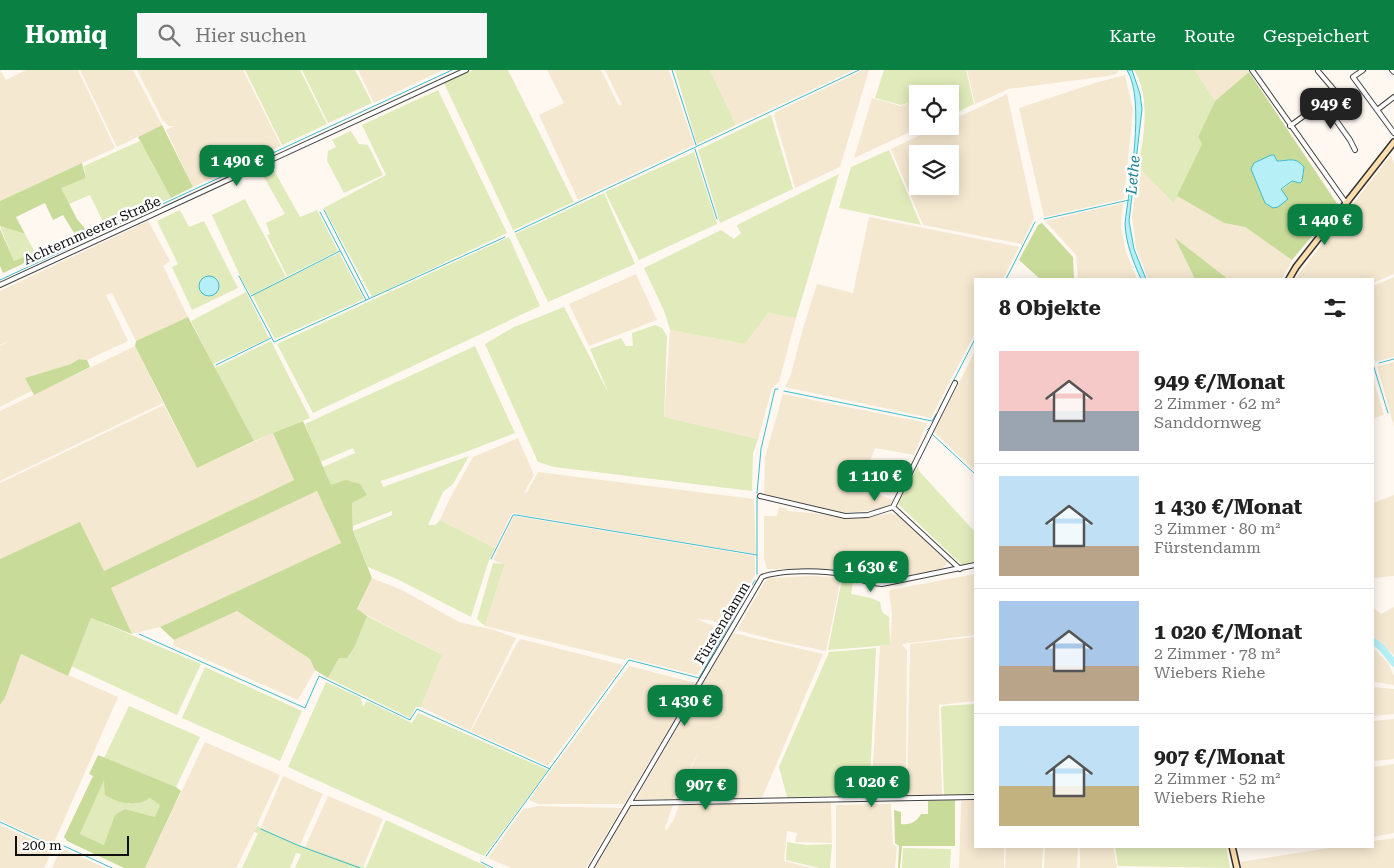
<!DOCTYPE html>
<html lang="de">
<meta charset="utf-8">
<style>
:root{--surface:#fff;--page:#f6f6f6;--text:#222;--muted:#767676;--line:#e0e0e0;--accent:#0b8043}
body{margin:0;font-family:"Roboto Serif",serif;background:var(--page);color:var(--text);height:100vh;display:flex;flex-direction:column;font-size:19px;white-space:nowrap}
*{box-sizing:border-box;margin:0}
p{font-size:16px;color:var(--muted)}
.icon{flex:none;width:28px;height:28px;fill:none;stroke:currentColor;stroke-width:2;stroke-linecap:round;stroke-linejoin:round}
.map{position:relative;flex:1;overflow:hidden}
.side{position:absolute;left:974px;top:208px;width:400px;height:570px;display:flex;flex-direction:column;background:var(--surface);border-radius:0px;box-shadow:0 2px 12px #0003}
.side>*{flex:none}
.tools{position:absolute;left:909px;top:15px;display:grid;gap:10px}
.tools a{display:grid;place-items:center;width:50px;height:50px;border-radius:0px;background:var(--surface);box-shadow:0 2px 12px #0003;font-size:25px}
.scale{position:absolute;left:15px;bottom:12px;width:114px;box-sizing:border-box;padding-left:5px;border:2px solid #0f0f0f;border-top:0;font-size:14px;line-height:18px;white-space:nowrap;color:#0f0f0f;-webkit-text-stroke:4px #fff;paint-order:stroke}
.price{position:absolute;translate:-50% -42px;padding:0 11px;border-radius:10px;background:var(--accent);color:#fff;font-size:16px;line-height:32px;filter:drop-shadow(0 1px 2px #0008)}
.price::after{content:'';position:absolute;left:50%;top:30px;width:15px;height:11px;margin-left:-8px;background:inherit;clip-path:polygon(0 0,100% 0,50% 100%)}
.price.selected{background:#222;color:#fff}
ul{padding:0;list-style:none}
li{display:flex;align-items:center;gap:15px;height:125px;padding:0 25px}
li+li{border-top:1px solid var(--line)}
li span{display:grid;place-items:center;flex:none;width:140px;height:100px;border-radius:0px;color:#555}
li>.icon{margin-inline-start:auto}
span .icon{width:60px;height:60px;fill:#fffc;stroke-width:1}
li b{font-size:21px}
h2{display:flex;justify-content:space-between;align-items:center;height:60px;padding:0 25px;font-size:21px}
header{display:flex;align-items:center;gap:30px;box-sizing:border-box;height:70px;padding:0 25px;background:var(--accent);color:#fff}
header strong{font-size:24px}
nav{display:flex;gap:28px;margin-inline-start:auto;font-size:18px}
.search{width:350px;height:45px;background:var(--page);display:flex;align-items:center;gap:12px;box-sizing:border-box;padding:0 18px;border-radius:0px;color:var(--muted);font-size:19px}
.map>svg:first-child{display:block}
.farmland{fill:#f5e8d1;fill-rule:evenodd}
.green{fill:#e0eaba}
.forest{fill:#c9db99;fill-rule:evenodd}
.water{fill:#b6f0f6;stroke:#3dbcce}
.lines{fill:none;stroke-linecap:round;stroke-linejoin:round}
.stream{stroke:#3dbcce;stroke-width:1}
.river{stroke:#b6f0f6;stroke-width:7}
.street-casing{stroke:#424242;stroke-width:6}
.secondary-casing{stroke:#313131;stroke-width:8}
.street{stroke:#fff;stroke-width:4}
.secondary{stroke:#ffdfad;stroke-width:5}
.labels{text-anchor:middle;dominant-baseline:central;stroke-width:5;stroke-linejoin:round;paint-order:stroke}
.street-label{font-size:14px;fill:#0f0f0f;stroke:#fff}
.water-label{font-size:15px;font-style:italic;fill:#168094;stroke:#fff}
</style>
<header>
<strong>Homiq</strong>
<div class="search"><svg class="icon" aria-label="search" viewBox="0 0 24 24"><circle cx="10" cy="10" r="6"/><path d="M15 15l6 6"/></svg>Hier suchen</div>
<nav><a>Karte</a><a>Route</a><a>Gespeichert</a></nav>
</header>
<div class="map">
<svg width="1394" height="798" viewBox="0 0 1394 798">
<rect width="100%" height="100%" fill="#fff8f1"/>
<path class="farmland" d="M0 0 6 10 26 0H78L115 78 0 131Z
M80 0H133L162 55 117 77Z
M137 0H243L281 76 193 117 166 60 174 56H169L163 51Z
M358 0H443L374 33Z
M547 0H601L619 36 622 35 605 0H669L694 75 578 130 539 45 564 33Z
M710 0H854L736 55Z
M863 0H869L840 97 795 118 774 45 776 42Z
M967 0H1119L1116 4 1108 6 1009 19 975 34Z
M1195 0H1248L1249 2 1215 31Z
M1125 5 1133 40 1124 129 1044 147 1019 38 1095 13Z
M1007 24 1034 148 1022 174 923 155 891 79 939 56H950V51ZM918 84H950V116H918Z
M872 28 901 36 917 30 918 56H923L854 88Z
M1391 85 1394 95V204L1373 213 1372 209H1295Z
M1138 97 1174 134 1177 126 1224 153 1245 157 1292 190 1282 209H1228L1176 169 1195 209H1148L1136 178 1132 147Z
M1123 133 1121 158 1126 182 1137 209H1078L1076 185 1045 151Z
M869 147 1019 177 1003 209H975V263L931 348 785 317 791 304 803 258 817 214 853 223Z
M148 151 170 191 163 196 188 247 136 271 112 223 106 225 128 271 87 290 79 289 71 294 26 308 32 321 0 337V276L10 271 0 275V221Z
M636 204 657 250 589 276 569 234Z
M1394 207V287L1375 292 1372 284 1373 216Z
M768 243 796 248 779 312 772 318 758 369 664 347 670 260 745 274Z
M135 276 163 333 0 411V341Z
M974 283H975V401L934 362Z
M1394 292V357L1377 296Z
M1372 304 1384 345 1373 349H1372Z
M783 324 927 353 914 385 875 378 860 417 893 430 890 435 875 440 842 443 764 424 765 387Z
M164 335 197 398 273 363 294 410 103 502 0 489V413Z
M518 368 534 405 524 423 527 422 538 402 754 429 756 484 512 443 495 478 440 450 449 430 473 387Z
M317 421 341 473 160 557 132 564 111 518Z
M1394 425V506L1373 508V433Z
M779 437 785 438 788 441 820 444 842 448H864L891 443 900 446 949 491 942 499 892 509H870L841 500 767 499 764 488V446H777Z
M514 446 755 486V505L726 557 710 550 696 549 725 560 697 605 629 588 625 590 485 556 505 495 493 490Z
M975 504V565L902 574 907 580 906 698 902 725H874L872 711 880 576 890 575 892 545 889 520Z
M813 506 841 508 826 581 782 572 737 560 765 511 769 508Z
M372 508 404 521 459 552 494 560 516 568 470 661 421 637 442 585 357 540Z
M1394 537V585L1372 565 1373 538 1381 544Z
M237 541 311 589 315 600 298 630 173 575 174 570Z
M733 563 823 584 762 728 676 729 699 682 673 729H636Z
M975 567V631L939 635 942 725H907L910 574Z
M521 569 623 595 548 696 471 661 517 573Z
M1372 577 1388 593 1394 606V615L1373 612Z
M21 584 118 627 53 775 0 750V635L5 628Z
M629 596 696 613 624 734H538L529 730Z
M1372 617 1394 619V644L1373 646Z
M1394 649V689L1373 691V651Z
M205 672 280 705 254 762 236 798H145Z
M1394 694V763L1373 767V697Z
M283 706 323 724 300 775 261 757Z
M328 726 383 749 363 797 305 777Z
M975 730V776H1004V798H959L961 731Z
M831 732 832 773 795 772 797 763 787 761 784 791 812 798H595L631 736 673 735 665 758 666 761 674 749 679 735Z
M891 734 893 774 897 777 895 798H836V735Z
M537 736 576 737 622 738 586 798H511L488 788 522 740Z
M0 755 53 779 44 798H0Z
M1394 768V798H1241L1240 792 1341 776H1372L1373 771Z
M1006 776H1043L1042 798H1005Z
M1045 776H1078L1077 798H1044Z
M1080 776H1113L1117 798H1124H1080Z
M61 778 106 798H52Z"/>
<path class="green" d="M245 0H300L327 54 282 75Z
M302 0H355L372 33 328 53Z
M473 0H508L574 132 513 160 444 13Z
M675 0H710L736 55 697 74Z
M884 0H966L974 34 950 46V24H918L917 30 901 35 875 28Z
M1134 0H1195L1215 31 1198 67 1202 74 1174 134 1138 97C1144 67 1151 27 1134 0Z
M438 20 507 163 372 227 324 138 386 105 362 55Z
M771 45 793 119 720 153 698 80Z
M351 61 359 74 368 75 383 105 344 123 327 91 328 81 336 77 332 70Z
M140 71 171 128 106 158 90 125 69 134 60 118 86 108 84 96Z
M889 80 921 155 839 138 851 97Z
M694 82 717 154 639 190 605 122Z
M271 95 300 147 317 140 338 181 287 206 267 165 270 164 266 153 285 144 261 102Z
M839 104 796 248 768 243 745 274 670 260 665 243 644 198 721 160 734 169 741 163 737 156 739 154Z
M604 123 635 194 548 232 515 164Z
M245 129 286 207 251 225 242 210 212 145Z
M180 140 189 157 204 151 238 218 192 240 172 197 178 194 157 151Z
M0 156 25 164 35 182 14 191Z
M509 167 540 236 313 343 277 274Z
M339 183 364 229 275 269 252 225Z
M246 222 269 268 213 294 191 251Z
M564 237 609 324 590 279 621 268 626 276H633L632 263 655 255 662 258 667 266 664 347 758 369 753 383 752 421 554 397 538 392 485 274 514 257Z
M271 271 310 348 254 371 215 298Z
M475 276 515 363 463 383 381 411 383 417 469 386 453 414 443 422 428 455H435L440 450 495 478 488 493 471 547 399 510 368 497 353 461 392 445V441L353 456 352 432 366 425 331 416 323 397 355 383 353 378 320 392 305 354Z
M918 396 919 401 975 462V492L962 495 898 434Z
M493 493 505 494 485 556 477 549Z
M842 509 853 512 851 524 871 528 880 532 882 542 889 547 890 575 828 580Z
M367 546 442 585 421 637H416L410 648 328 608 339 588 355 576Z
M91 548 201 594 177 645 71 596Z
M876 578 870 711 846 712V726L787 727 779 697 829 582Z
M205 597 302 641 280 691 182 648Z
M326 612 361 628 363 637 367 631 412 653 418 643 548 700 484 786 288 697Z
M975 634V723L972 722 969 725 944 726 941 638 942 636Z
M129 636 200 667 176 717 104 688Z
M104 709 128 734 150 728 161 734 155 747 125 739 104 775 80 764Z
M386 750 490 798H295L301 784 296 783 290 798H242L258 763 254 762 257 756 300 775 366 798Z
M787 772 806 775 832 774 830 798H819L786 790Z
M1115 776H1226L1230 798 1118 796Z
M903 778 951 779 950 798H902Z"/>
<path class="forest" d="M1249 2 1338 135 1292 190 1245 157 1224 153 1177 126 1202 74 1198 67 1215 31ZM1274 85 1277 91C1289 91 1295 86 1304 97L1302 111H1293L1281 120 1262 126C1260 117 1254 108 1251 99Z
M162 55 193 117 171 128 138 67Z
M82 93 86 108 61 118 77 149 88 162V166L77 168 63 145 53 150 45 133 16 147 25 164 0 156V131Z
M1042 153 1073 187 1074 209H1040L1019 190 1038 155Z
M0 159 14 191 35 182 38 187 3 203 0 196Z
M1175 168 1228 209H1195Z
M188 247 254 371 197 398 135 276 136 271Z
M79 289 87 290 90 297 34 325 25 308 71 294Z
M303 351 331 415 346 410 360 414 367 425 352 433 353 461 372 508 357 539 367 546 355 576 347 588H339L328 608 315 600 310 589 237 541 174 570 160 557 341 473 317 421 111 518 132 564 91 548 68 606 21 584 5 628 0 635V489L80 452 104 501 294 410 273 363Z
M98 685 176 717 181 721 145 798H124L67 771 64 767 93 706 89 704ZM104 710 105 725C120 734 135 737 150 728L160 735 155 747 125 739 115 745 104 775 80 764Z
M955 730V776H902L900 798H898L899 776 895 773 894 740 901 742V754C911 755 916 752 921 744H928V731Z"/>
<path class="water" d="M1127 0H1132L1140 24 1142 39 1129 151 1134 179 1146 209H1141C1133 191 1126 174 1125 154 1129 117 1146 31 1127 0Z
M1271 85H1274L1277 91C1289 91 1295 86 1304 97L1302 111 1300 113 1292 111 1281 119 1288 129 1278 137 1273 138 1265 133 1251 99 1254 93Z
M199 216a10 10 0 1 1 20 0a10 10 0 1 1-20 0Z"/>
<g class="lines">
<path class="stream" d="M672 0 696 75
M695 79 717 149
M324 140 369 228
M320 142 366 230
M1044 149 1129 130
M515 162 859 0
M85 170 452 0
M239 206 274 272 505 167
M1006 209 1035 152
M0 210 82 172
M251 226 340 181
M1372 291 1388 343
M1379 293 1394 289
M216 295 271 268
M784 321 932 351 936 344
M939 339 975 269
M927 360 929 358
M932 364 975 404
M757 423 761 379 775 319H778
M757 427V504
M491 489 513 445H516L757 485
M139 564 305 638 319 606 410 650 417 639 550 699
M0 752 54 777
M261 759 297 775 360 798
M64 776 112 798
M486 786 629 590 699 608 755 510
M481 792 493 798"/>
<path class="river" d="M1372 570 1382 578 1394 593"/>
<g class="street-casing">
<path id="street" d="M1252 0 1346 133
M1363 0 1353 7 1394 63
M1392 0 1394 2
M1323 32 1350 70 1355 80
M1377 40 1394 27
M1290 56 1323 32 1335 21 1318 1
M0 215 466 0
M760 426 845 446 868 445 893 437 960 499
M893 437 955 313
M630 733 975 727
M591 798 762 507C779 500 822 500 840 504 855 507 867 513 882 514L975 495"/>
</g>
<g class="secondary-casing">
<path id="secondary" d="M1289 209 1296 197 1394 72
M1232 776 1237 798"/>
</g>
<use href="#street" class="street"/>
<use href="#secondary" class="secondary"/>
</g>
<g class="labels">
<g class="street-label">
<text transform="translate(92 160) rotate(-24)">Achternmeerer Straße</text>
<text transform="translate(722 553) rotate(-59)">Fürstendamm</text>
</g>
<g class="water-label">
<text transform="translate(1133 105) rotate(-85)">Lethe</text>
</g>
</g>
</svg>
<div class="tools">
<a><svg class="icon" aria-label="locate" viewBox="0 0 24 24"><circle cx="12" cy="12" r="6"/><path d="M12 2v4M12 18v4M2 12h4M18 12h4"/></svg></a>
<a><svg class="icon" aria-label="layers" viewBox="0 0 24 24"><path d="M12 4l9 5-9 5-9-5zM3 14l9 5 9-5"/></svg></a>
</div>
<div class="scale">200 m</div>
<b class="price selected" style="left:1331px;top:60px">949 €</b>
<b class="price" style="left:237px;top:117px">1 490 €</b>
<b class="price" style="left:1325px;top:176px">1 440 €</b>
<b class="price" style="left:875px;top:432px">1 110 €</b>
<b class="price" style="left:871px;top:523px">1 630 €</b>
<b class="price" style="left:685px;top:657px">1 430 €</b>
<b class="price" style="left:872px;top:738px">1 020 €</b>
<b class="price" style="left:706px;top:741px">907 €</b>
<section class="side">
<h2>8 Objekte<svg class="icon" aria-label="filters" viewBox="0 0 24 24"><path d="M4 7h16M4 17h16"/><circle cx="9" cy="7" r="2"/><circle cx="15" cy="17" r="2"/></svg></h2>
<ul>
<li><span style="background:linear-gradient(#f6c9c9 60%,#9aa5b1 0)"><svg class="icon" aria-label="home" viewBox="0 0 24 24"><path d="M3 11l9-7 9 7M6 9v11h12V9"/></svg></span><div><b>949 €/Monat</b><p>2 Zimmer · 62 m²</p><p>Sanddornweg</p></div></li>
<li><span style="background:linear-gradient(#bfe0f5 70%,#b9a48a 0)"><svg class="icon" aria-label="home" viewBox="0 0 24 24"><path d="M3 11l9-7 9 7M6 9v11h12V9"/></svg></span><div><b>1 430 €/Monat</b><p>3 Zimmer · 80 m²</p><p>Fürstendamm</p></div></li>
<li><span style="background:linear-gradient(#a9c7e8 65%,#b9a48a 0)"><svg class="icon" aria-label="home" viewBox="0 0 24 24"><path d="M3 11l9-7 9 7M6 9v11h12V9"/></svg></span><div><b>1 020 €/Monat</b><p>2 Zimmer · 78 m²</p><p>Wiebers Riehe</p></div></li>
<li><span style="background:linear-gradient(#bfe0f5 60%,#c2b280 0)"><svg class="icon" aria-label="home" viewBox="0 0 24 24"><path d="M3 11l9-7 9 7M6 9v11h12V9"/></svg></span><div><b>907 €/Monat</b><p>2 Zimmer · 52 m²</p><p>Wiebers Riehe</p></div></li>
</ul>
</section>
</div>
